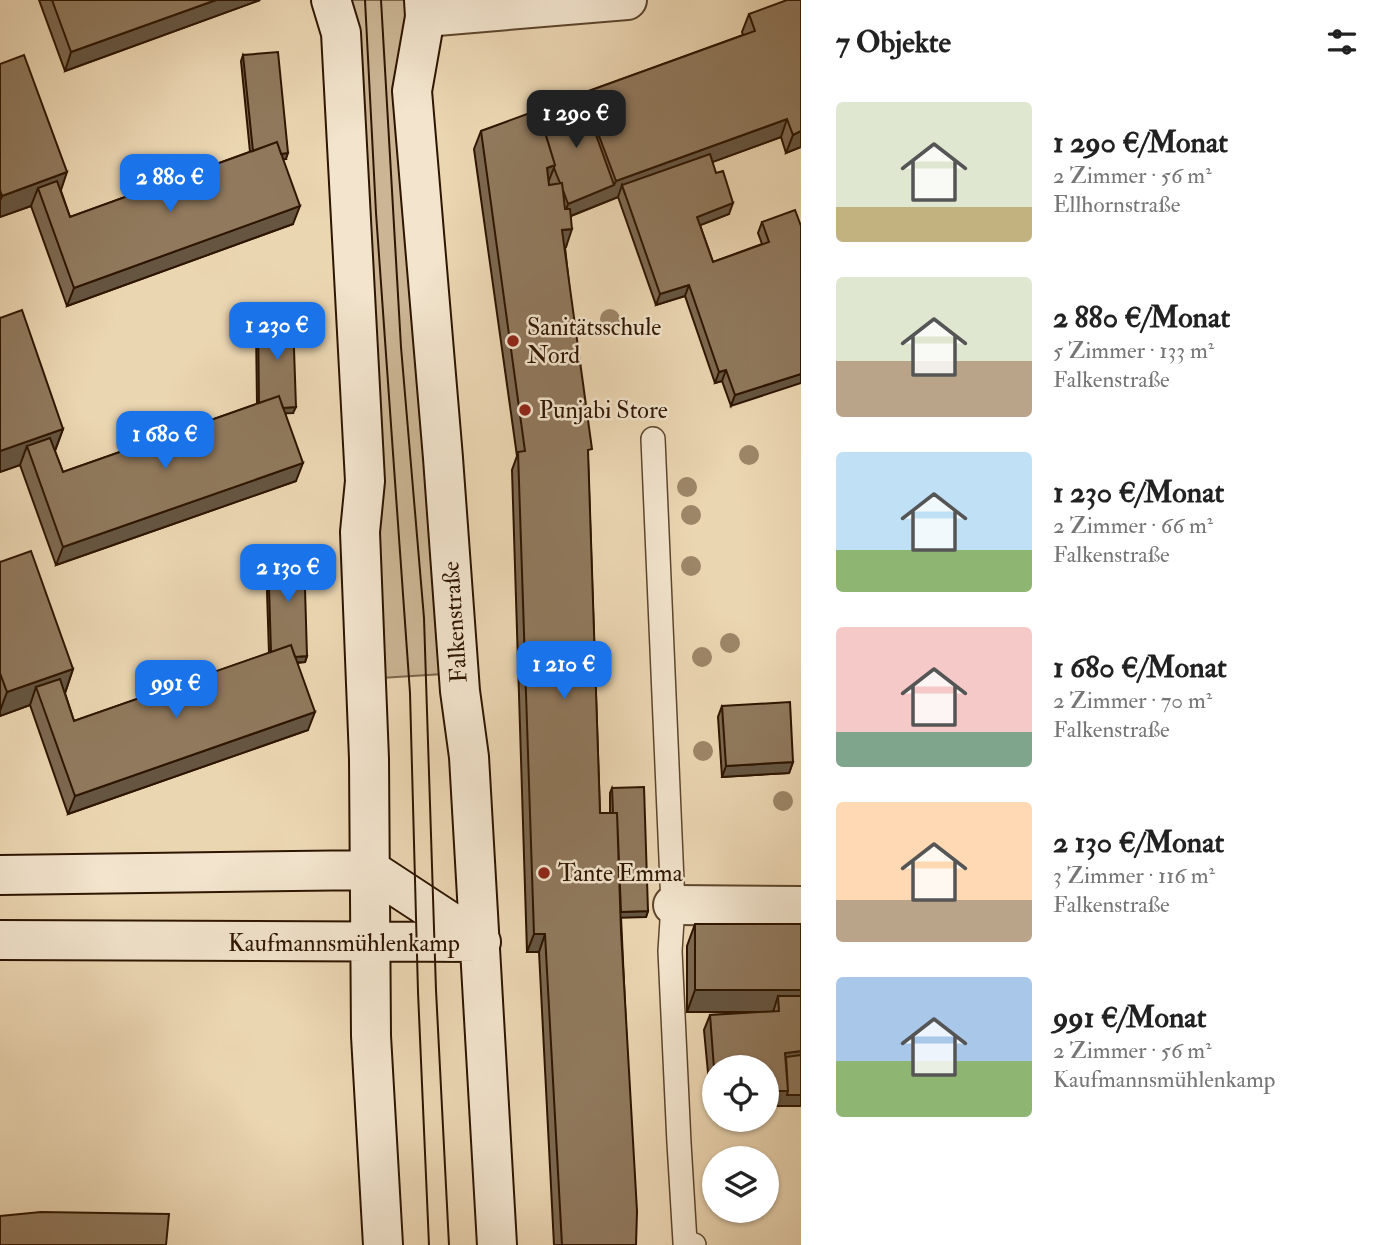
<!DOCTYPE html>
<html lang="de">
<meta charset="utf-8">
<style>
:root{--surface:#fff;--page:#f2f2f2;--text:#222;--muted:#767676;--accent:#1a73e8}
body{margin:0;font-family:"IM FELL Double Pica",serif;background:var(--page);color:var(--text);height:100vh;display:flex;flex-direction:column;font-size:26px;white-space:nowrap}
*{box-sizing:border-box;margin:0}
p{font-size:23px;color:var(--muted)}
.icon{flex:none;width:38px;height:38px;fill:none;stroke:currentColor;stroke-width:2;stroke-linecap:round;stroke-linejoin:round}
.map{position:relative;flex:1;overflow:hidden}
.panel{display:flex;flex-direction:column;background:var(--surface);width:595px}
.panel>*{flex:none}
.tools{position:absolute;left:702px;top:1055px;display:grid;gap:14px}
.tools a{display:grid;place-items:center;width:77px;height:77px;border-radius:50%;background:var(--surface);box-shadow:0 2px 5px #0004;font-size:35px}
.price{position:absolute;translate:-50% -60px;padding:0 16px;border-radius:14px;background:var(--accent);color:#fff;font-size:23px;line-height:46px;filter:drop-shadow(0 2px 4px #0008)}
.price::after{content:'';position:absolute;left:50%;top:42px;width:21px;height:16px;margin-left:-10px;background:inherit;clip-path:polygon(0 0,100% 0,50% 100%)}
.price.on{background:#222;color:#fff}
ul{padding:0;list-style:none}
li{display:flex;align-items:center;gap:21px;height:175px;padding:0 35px}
li span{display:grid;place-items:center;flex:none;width:196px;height:140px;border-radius:7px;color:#555}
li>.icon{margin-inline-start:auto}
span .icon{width:84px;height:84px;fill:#fffc;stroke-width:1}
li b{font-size:30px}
h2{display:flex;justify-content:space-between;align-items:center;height:84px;padding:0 35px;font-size:30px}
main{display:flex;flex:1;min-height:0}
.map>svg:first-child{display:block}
.green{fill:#cbb594;stroke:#7c654a;stroke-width:2}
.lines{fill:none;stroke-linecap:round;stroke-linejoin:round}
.lane-casing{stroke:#5d452c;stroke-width:26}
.street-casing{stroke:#5d452c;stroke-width:42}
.secondary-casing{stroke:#2e1500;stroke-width:42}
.lane{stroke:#f2e4cd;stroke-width:23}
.street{stroke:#f2e4cd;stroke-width:38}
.secondary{stroke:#f2e4cd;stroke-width:38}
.tram{stroke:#2e1500;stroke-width:2}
.tree{fill:#9d8668}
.wall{fill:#7c6850;stroke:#2e1500;stroke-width:2}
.shaded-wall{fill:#655541;stroke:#2e1500;stroke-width:2}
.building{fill:#90795d;stroke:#2e1500;stroke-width:2}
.poi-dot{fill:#8f2418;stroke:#f2e4cd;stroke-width:2.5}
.labels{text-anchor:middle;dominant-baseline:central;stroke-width:5;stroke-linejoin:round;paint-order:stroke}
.poi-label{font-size:24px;fill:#2e1500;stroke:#f2e4cd;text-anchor:start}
.street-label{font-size:24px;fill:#2e1500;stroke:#f2e4cd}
</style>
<main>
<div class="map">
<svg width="801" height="1245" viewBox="0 0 801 1245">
<rect width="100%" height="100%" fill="#ebd6b2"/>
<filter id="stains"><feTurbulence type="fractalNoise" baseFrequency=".00286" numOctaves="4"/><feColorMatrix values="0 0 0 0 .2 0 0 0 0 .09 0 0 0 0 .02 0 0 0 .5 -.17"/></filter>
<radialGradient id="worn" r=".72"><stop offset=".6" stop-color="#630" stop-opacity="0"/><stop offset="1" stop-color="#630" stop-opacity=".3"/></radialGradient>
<path class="green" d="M350 0H407L443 674 381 678Z"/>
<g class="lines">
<g class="lane-casing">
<path id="lane" d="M653 439 673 905 670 951 679 1143 685 1242 694 1245"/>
</g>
<g class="street-casing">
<path id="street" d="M425 17 627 0
M673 905 801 906"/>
</g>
<g class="secondary-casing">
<path id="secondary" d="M331 0 341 33 365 481 360 532 369 759 371 1036 383 1245
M424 0 425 17 412 91 443 458 460 691 469 757 497 1245
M0 875 371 870 481 942
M0 940 481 942"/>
</g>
<use href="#lane" class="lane"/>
<use href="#street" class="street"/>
<use href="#secondary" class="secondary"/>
<path class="tram" d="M365 0 376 213 410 693 418 992 429 1245
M381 0 401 347 424 618 436 990 449 1245"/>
</g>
<g class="tree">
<circle cx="610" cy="319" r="10"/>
<circle cx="749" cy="455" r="10"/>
<circle cx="687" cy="487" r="10"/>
<circle cx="691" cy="515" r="10"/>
<circle cx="691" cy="566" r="10"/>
<circle cx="730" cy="643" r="10"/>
<circle cx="702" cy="657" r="10"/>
<circle cx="703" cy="751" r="10"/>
<circle cx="783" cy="801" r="10"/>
</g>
<path class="wall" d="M39 0H260L65 71Z
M801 0V147L786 153 781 137 712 162 729 214 700 225 713 262 762 244 758 233 762 222 801 226 731 406 722 381 715 383 685 296 656 305 618 197 571 216 566 247H565L588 460 600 813H610V793L612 788 648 911 646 917H621L636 1245H554L539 952H527L512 470 517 456 474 149 481 131 539 112 582 96 583 93 743 35 742 32 749 14Z
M243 55 286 159H283L293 224 67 306 31 206 0 217V64L61 191 70 217 250 152 241 61Z
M0 318 63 429 55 451 63 472 257 404 256 328 258 322 293 413H285L296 481 56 565 20 465 0 472Z
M268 556 307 656 305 662 297 663 308 730 68 814 30 705 0 716V562L73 669 65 693 74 721 269 653 266 561Z
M722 706 793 762 789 773 722 777 718 717Z
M695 924H801V1106H766L714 1068V1105H711L704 1030 710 1015 773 1012H687V946Z"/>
<path class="shaded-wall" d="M216 0H260L65 71 71 52Z
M787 119 781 137 625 194 622 185 618 197 563 219 568 204 614 185 616 181Z
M801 131V147L786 153 793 135Z
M288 153 286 159 270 160 273 155Z
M555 165 548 183 547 168Z
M67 172 59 196 38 188 31 206 0 217V201L2 196Z
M733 203 729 214 693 228 697 217Z
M300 206 293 224 67 306 74 288Z
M572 229 566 247 556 249 562 230Z
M689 285 685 296 656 305 660 294Z
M726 370 722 381 715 383 719 372Z
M801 374V383L731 406 735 395Z
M296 407 293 413 273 414 275 408Z
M63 429 54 453 27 446 20 465 0 472V451Z
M303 463 296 481 56 565 63 547Z
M307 656 305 662 285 663 287 657Z
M73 669 65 693 36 687 30 705 0 716V711L7 692Z
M315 712 308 730 68 814 75 796Z
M793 762 789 773 722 777 726 766Z
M648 911 646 917 614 918 616 912Z
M534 934H545L539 952H527Z
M695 990H801V1012L778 996 773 1012H687Z
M801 1051V1066L785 1068V1053Z
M766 1091H788L801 1095V1106H766Z"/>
<path class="building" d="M52 0H216L71 52Z
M787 0H801V131L793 135 787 119 616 181 583 93 755 31 749 14Z
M278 52 288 153 281 154 277 142 253 151 243 55Z
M24 55 67 172 2 196 0 190V64Z
M582 96 614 185 568 204 563 190 562 183H560L554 168 555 165 539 112Z
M538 110 555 165 547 168 549 185 562 183 565 209H570L572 229 562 230 592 449 588 450 600 813H617L621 931 637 1211 636 1245H562L545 934H534L518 452 525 451 481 131Z
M277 142 300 206 74 288 38 188 57 181 70 217Z
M710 154 716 173 723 171 733 203 697 217 713 262 769 242 762 222 795 210 801 226V374L735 395 726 370 719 372 689 285 660 294 622 185Z
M22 310 63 429 0 451V318Z
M293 320 296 407 283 408 279 396 259 403 258 322Z
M279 396 303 463 63 547 27 446 50 438 63 472Z
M31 551 73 669 7 692 0 673V562Z
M304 555 307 656 295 657 291 645 271 652 268 556Z
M291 645 315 712 75 796 36 687 60 679 74 721Z
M790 702 793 762 726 766 722 706Z
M644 787 648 911 621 912 617 813H613L612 788Z
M695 924H801V990H695Z
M778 996H801V1051L785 1053 788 1091H766V1068H714L710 1015 779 1011Z
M801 1055V1095H787L788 1091 786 1057Z
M41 1212 169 1214 166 1245H0V1216Z"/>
<g class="poi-dot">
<circle cx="513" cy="341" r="7"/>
<circle cx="525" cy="410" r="7"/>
<circle cx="544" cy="873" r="7"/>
</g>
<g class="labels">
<g class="poi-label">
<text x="527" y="327">Sanitätsschule<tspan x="527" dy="28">Nord</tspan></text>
<text x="539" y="410">Punjabi Store</text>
<text x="558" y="873">Tante Emma</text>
</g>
<g class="street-label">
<text transform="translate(455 622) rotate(-94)">Falkenstraße</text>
<text x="344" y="943">Kaufmannsmühlenkamp</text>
</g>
</g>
<rect width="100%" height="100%" filter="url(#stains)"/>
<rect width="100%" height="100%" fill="url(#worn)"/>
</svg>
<div class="tools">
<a><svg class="icon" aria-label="locate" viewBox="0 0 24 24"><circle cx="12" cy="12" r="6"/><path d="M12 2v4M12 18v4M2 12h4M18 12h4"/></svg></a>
<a><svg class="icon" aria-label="layers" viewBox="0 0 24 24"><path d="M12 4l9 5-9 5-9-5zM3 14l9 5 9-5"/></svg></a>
</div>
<b class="price on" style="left:576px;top:150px">1 290 €</b>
<b class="price" style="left:170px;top:214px">2 880 €</b>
<b class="price" style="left:277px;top:362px">1 230 €</b>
<b class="price" style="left:165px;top:471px">1 680 €</b>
<b class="price" style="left:288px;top:604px">2 130 €</b>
<b class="price" style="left:564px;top:701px">1 210 €</b>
<b class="price" style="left:176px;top:720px">991 €</b>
</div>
<section class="panel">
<h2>7 Objekte<svg class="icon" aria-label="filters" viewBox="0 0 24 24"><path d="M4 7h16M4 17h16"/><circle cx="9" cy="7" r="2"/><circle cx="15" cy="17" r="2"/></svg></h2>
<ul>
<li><span style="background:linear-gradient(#dfe7d0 75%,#c2b280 0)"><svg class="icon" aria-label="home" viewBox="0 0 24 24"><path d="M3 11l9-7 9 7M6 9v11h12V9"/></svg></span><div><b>1 290 €/Monat</b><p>2 Zimmer · 56 m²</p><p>Ellhornstraße</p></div></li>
<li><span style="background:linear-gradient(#dfe7d0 60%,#b9a48a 0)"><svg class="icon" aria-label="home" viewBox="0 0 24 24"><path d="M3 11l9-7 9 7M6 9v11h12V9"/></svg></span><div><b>2 880 €/Monat</b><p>5 Zimmer · 133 m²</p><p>Falkenstraße</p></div></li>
<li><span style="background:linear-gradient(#bfe0f5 70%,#8fb573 0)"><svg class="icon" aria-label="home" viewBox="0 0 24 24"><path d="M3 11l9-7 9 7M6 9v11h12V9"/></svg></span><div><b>1 230 €/Monat</b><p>2 Zimmer · 66 m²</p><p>Falkenstraße</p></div></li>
<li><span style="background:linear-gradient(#f6c9c9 75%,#7fa58c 0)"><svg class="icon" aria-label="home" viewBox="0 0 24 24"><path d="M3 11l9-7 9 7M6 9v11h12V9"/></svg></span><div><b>1 680 €/Monat</b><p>2 Zimmer · 70 m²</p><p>Falkenstraße</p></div></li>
<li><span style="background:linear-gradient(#ffd9b3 70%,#b9a48a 0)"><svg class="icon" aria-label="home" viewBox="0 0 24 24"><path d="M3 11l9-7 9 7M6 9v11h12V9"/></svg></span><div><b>2 130 €/Monat</b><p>3 Zimmer · 116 m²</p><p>Falkenstraße</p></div></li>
<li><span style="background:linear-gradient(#a9c7e8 60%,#8fb573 0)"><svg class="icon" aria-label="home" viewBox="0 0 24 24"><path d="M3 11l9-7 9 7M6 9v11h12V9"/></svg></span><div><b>991 €/Monat</b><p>2 Zimmer · 56 m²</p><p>Kaufmannsmühlenkamp</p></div></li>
</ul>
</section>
</main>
